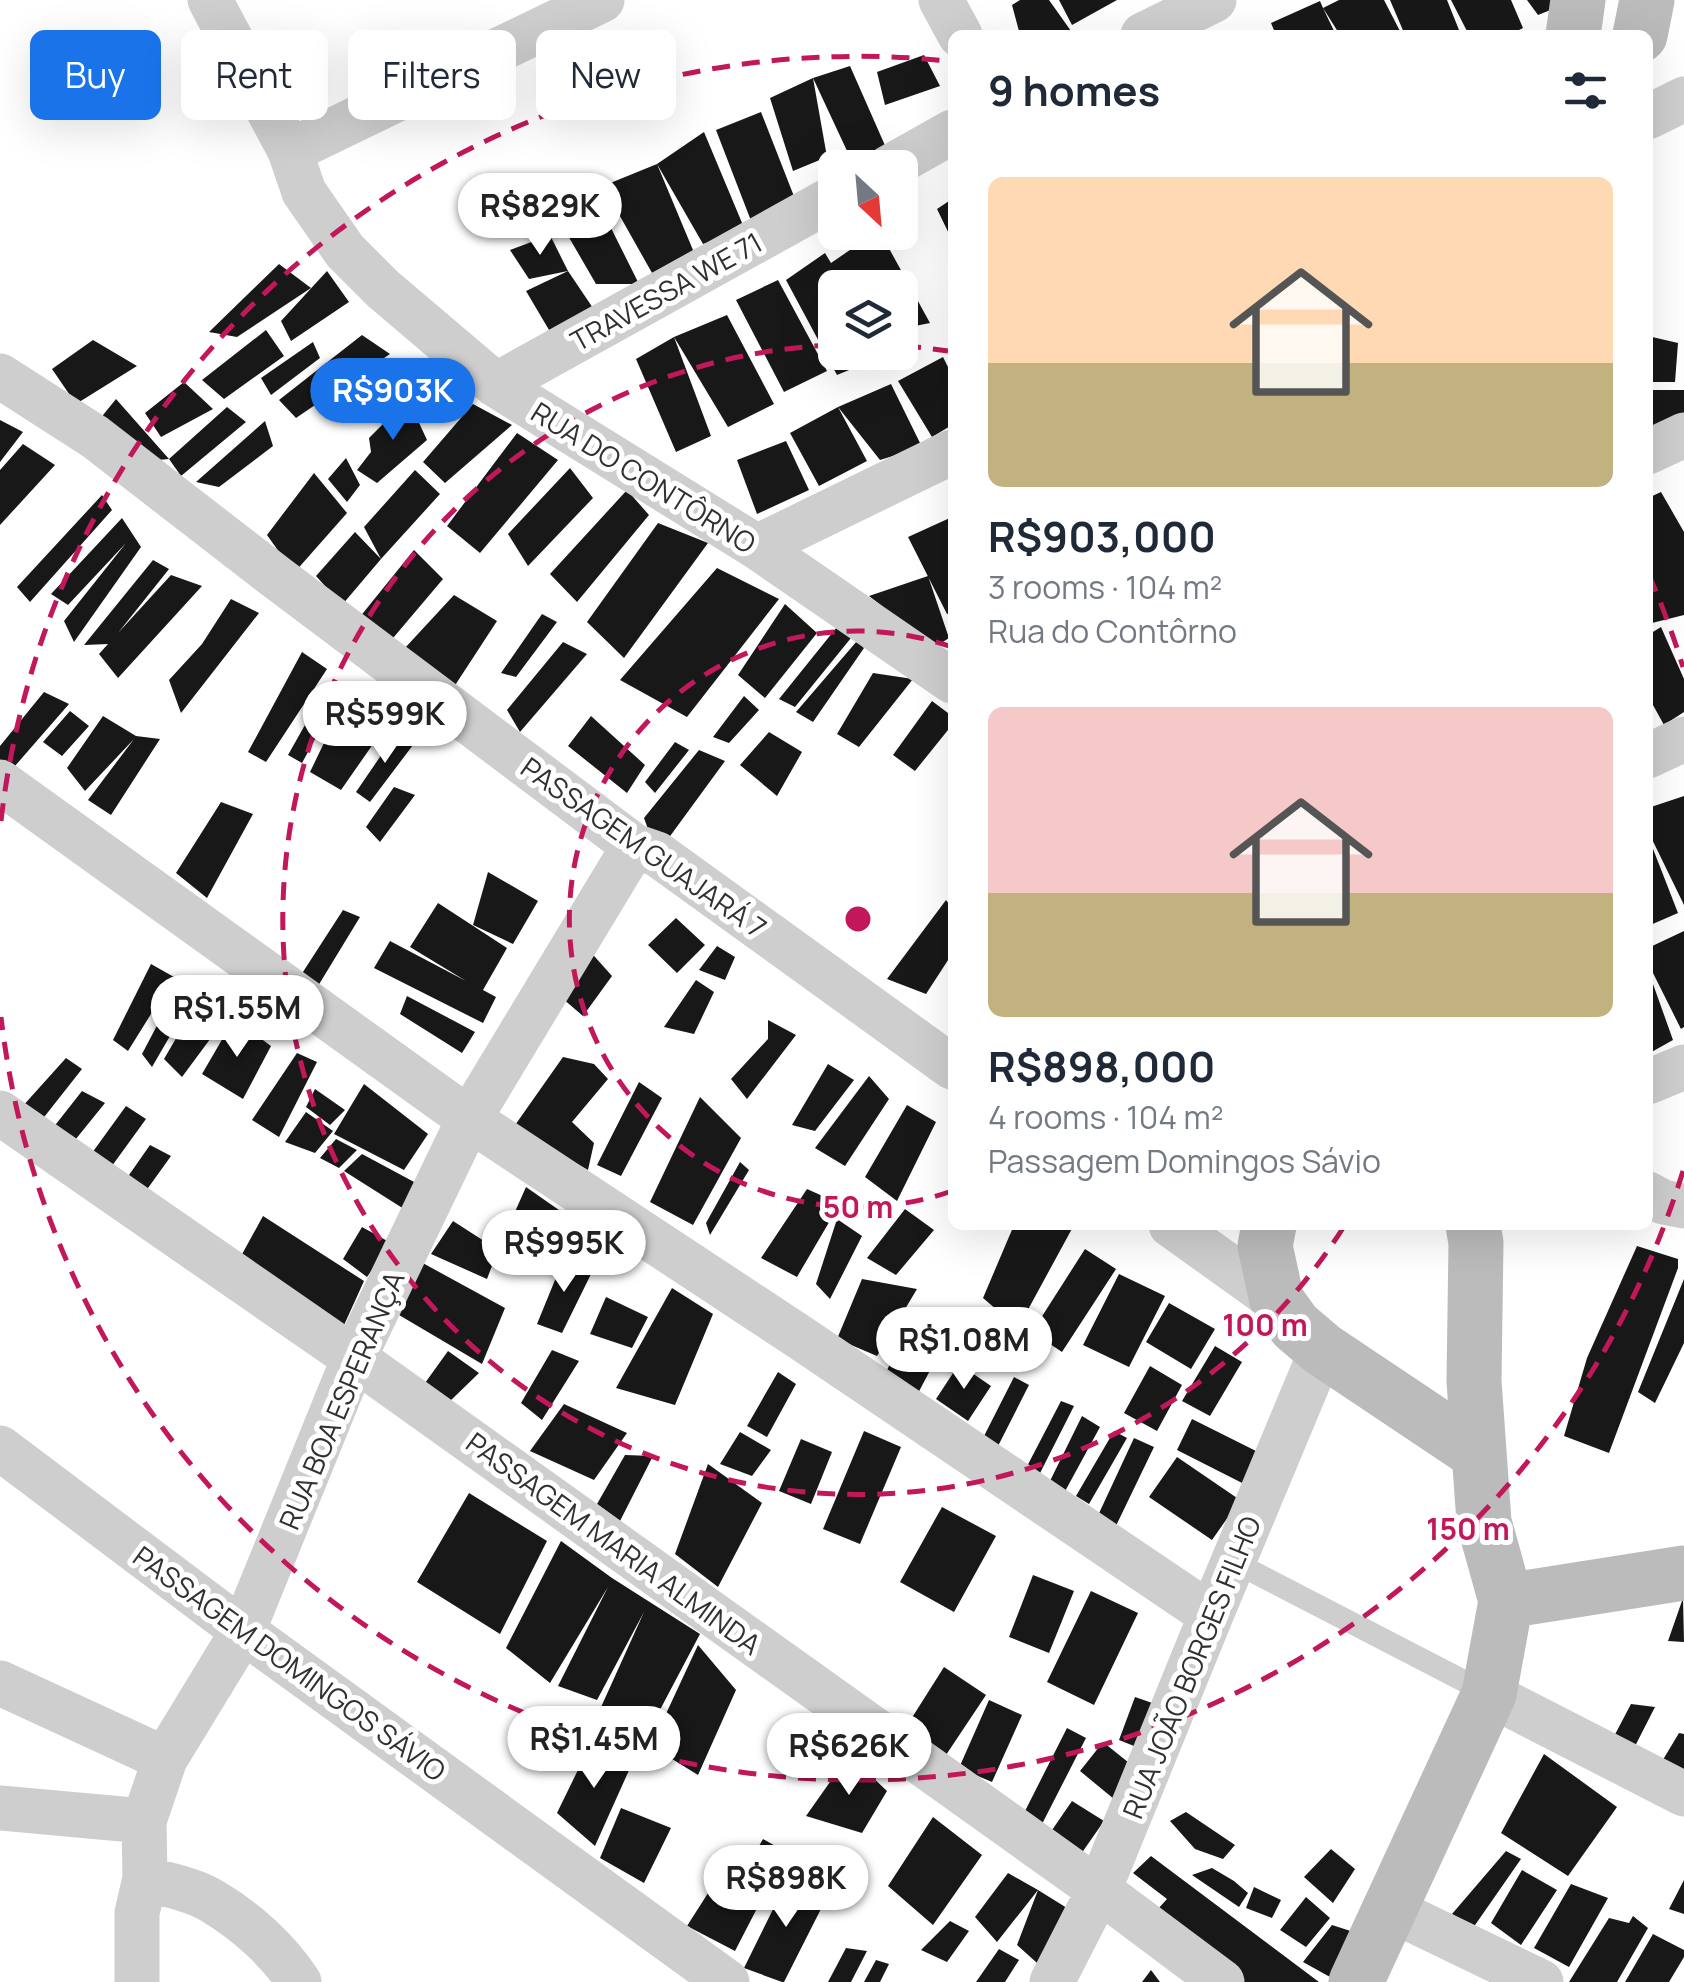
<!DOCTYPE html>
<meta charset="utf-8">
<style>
:root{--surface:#fff;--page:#f6f6f7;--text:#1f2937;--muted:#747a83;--accent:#1a73e8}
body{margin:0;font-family:Manrope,sans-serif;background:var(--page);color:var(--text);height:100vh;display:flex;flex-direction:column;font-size:38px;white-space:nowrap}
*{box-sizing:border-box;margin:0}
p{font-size:32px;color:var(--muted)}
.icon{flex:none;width:55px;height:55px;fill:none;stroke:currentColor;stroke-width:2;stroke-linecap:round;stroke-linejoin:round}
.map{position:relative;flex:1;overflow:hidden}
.side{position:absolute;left:948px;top:30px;width:705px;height:1200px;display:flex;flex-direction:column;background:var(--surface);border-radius:15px;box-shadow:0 10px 40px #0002}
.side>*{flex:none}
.banner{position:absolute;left:30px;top:30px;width:768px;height:90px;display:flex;gap:20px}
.needle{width:65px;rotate:154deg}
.tools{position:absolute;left:818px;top:150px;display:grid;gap:20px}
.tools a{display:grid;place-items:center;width:100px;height:100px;border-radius:15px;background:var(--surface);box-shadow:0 10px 40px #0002;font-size:50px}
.price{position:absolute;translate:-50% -85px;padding:0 22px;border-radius:35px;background:#fff;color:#222;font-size:32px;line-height:65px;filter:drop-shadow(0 2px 5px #0008)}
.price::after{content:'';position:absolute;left:50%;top:60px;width:30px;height:22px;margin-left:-15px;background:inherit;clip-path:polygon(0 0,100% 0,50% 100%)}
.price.selected{background:var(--accent);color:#fff}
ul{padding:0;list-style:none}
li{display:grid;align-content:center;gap:20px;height:530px;padding:0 40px}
li span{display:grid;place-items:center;height:310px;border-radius:15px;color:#555}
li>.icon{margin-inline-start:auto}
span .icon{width:180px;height:180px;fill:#fffc;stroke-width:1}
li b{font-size:42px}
h2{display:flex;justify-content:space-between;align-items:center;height:120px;padding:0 40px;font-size:42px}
.pill{padding:0 35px;border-radius:15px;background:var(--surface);box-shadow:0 10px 40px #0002;font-size:35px;line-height:90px}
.pill.selected{background:var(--accent);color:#fff}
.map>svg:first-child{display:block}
.building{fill:#181818}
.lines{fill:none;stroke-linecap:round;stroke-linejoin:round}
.lane{stroke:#cecece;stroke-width:22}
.street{stroke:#cecece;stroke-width:45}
.secondary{stroke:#bbb;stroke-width:55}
.ring{fill:none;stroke:#c2185b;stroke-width:5;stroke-dasharray:18 12}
.labels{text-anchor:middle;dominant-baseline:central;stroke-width:10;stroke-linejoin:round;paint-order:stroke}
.street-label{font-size:28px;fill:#313131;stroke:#fff}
.centre{fill:#c2185b;stroke:#fff;stroke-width:5}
.ring-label{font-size:30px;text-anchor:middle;font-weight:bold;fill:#c2185b;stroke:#fff;stroke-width:10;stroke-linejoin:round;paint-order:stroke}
</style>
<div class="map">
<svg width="1684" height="1982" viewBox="0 0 1684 1982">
<rect width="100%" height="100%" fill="#fff"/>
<path class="building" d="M1020 0H1049L1071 31 1063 35H1020L1012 5Z
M1059 0H1117L1072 25Z
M1339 0H1384L1402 35H1340L1323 8 1336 35H1276L1271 23 1320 1 1323 8Z
M1390 0H1447L1461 35H1405Z
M1451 0H1511L1523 28 1509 35H1469Z
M1527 0H1560L1558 7 1538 15Z
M924 55 940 86 885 105 877 72Z
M850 66 891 159 877 168H855L813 78Z
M813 78 827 157 793 171 770 98Z
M761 112 797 204 753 226 716 130Z
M704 132 745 230 703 244 657 164Z
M657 164 698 262 656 280 603 186Z
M593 192 639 284H596L556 215Z
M952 199V240L937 209Z
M876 232H880L930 323 900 329V288H835V352H881L883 356 837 375 786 280 825 253 831 263Z
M550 235 568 271 529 279 510 250Z
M279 264 311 288 237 337 209 332Z
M327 271 349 302 291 341 281 321Z
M568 271 599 317 552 335 526 291Z
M778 280 827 371 784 392 736 300Z
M727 315 774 404 728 427 674 337Z
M266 330 284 356 224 399 202 380Z
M362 335 390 354 381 360 396 369 344 415 337 400 381 360 296 418 279 400Z
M1648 336 1678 343 1675 382H1648Z
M674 337 711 436 676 452 636 359Z
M93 340 137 366 76 404 52 369Z
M313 342 320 358 271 395 261 378Z
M943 357 952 375V425L932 437 898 381Z
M184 382 213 409 161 437 145 413Z
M891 384 922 447 880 460 838 407Z
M1648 390H1684V424L1648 437Z
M116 399 169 459 147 461 99 420Z
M408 399 427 440 377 483 357 470 371 452 369 438Z
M473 404 512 425 445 483 423 462Z
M227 407 246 422 181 476 169 459Z
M838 407 867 461 819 486 790 433Z
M0 420 23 432 0 462Z
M265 421 273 446 219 487 196 482Z
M517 433 558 460 480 553 447 526Z
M786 441 809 490 757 514 737 460Z
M23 444 55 465 0 525V470Z
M346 458 360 485 347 502 328 479Z
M570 468 593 498 528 566 508 534Z
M415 470 440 494 381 559 364 527Z
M314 473 347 513 294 573 267 535Z
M627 490 649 515 577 602 550 574Z
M1661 492 1684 532V615L1648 624V498Z
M102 495 112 510 30 602 17 587Z
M952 517V612L947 614 908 537Z
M122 518 141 547 74 642 64 621 126 543 68 605 51 594Z
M658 523 708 543 624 658 587 622Z
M355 532 381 559 342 605 316 576Z
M414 550 443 579 388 644 359 618Z
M153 560 169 569 118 633 171 575 202 586 118 678 99 654 108 644 84 645Z
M717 568 779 599 687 717 620 680Z
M928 576 949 638 935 647 869 596Z
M454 595 497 621 450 693 404 649Z
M231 599 259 613 181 713 169 680 202 644Z
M785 604 817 633 765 698 738 675Z
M542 614 557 622 516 677 501 673Z
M841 622 855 633 795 707 779 699Z
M1661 627 1684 679V712L1664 725 1648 696V635Z
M857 641 864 648 813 722 796 712Z
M563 642 587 654 520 732 507 710Z
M302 652 327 669 266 762 248 752Z
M873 673 913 679 859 747 837 734Z
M349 691 394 714 341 790 310 772Z
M44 692 69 704 8 774 0 765V746Z
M323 693 339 695 302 763 288 755Z
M744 696 759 710 729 743 713 737Z
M932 701 952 716V725L915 771 893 755Z
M70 711 89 726 62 756 43 742Z
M103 716 136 736 160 739 111 815 88 800 134 739 85 791 67 768Z
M591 716 645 765 627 793 568 746Z
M397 732 416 741 370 802 356 792Z
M769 732 802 752 777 796 740 765Z
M675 742 689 750 655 793 645 782Z
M699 750 725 761 657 854 644 818Z
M394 787 415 795 380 842 366 827Z
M1684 796V905L1648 831V808Z
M221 802 253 814 207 898 176 873Z
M1648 836 1678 913 1648 926Z
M488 872 538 901 513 944 473 925Z
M946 900 952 908V954L926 994 887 979Z
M438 903 507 948 483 990 496 997 483 1023 374 968 390 941 466 981 410 947Z
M343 910 360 917 318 986 301 975Z
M676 918 705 945 677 973 648 945Z
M1684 931V1027L1681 1029 1648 963V948Z
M717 946 735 957 725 980 699 970Z
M587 948 612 976 583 1016 555 992Z
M151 964 174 977 128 1051 113 1040Z
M1648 970 1673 1040 1648 1054Z
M210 980 239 1000 182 1077 164 1059Z
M696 980 714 992 694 1034 664 1027Z
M407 996 475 1032 462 1053 400 1014Z
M172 997 188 1005 152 1067 142 1054Z
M234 1019 271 1046 243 1099 202 1074Z
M768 1020 796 1035 747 1099 731 1079 768 1039Z
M297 1053 317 1062 279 1137 252 1120Z
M563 1057 594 1064 608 1079 572 1122 594 1143 588 1170 513 1128Z
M66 1058 82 1069 41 1121 21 1108Z
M828 1064 854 1080 815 1131 792 1125Z
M869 1076 889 1099 845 1166 815 1148Z
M639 1082 662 1098 621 1176 597 1165Z
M364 1084 428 1134 404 1170 334 1134Z
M315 1089 345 1110 330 1125 306 1107Z
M82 1091 105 1103 67 1150 49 1133Z
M700 1097 741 1138 693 1225 650 1202Z
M907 1105 936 1122 897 1201 865 1177Z
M126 1106 146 1119 109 1170 92 1153Z
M306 1112 333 1131 315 1153 285 1142Z
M336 1139 357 1150 339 1168 320 1158Z
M150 1145 171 1156 143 1195 122 1185Z
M362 1154 416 1183 404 1209 344 1171Z
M740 1162 749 1170 710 1235 706 1223Z
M526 1187 579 1224 549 1266 498 1250Z
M807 1189 836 1202 838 1207 797 1277 761 1258Z
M905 1209 934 1230 896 1275 867 1258Z
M263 1216 364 1281 340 1334 235 1267Z
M837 1219 862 1236 830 1299 816 1284Z
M453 1221 498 1250 487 1279 431 1254Z
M1014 1225H1074L1018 1328 983 1298Z
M362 1227 391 1243 367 1277 343 1259Z
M1637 1246 1678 1259V1268L1609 1453 1564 1436 1587 1358Z
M1085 1249 1116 1269 1062 1352 1032 1332Z
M564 1258 593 1270 562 1333 537 1324Z
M419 1261 505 1308 482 1364 399 1315Z
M1119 1274 1165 1296 1129 1367 1083 1345Z
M862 1279 917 1289 877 1356 837 1339Z
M1684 1279V1343L1655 1403 1638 1392Z
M672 1288 713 1314 675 1405 616 1388Z
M606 1297 648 1317 632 1348 590 1334Z
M1169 1303 1215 1329 1191 1369 1146 1342Z
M918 1308 956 1321 915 1399 884 1376Z
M1215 1346 1242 1362 1210 1416 1182 1401Z
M552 1350 579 1361 542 1420 521 1403Z
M448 1351 479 1373 446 1405 420 1390Z
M959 1364 991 1386 968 1421 936 1399Z
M1150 1366 1182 1385 1157 1431 1124 1413Z
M778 1372 796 1384 767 1437 747 1426Z
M1014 1377 1029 1385 997 1448 982 1440Z
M1061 1401 1074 1406 1036 1481 1023 1474Z
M564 1404 627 1433 594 1480 530 1451Z
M1082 1416 1100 1427 1063 1495 1049 1483Z
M1192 1419 1268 1457 1252 1488 1177 1450Z
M864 1431 901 1447 860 1544 823 1529Z
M1114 1431 1127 1438 1089 1504 1076 1496Z
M740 1432 771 1450 752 1476 720 1464Z
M1134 1438 1154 1447 1113 1532 1094 1524Z
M801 1439 832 1452 811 1504 779 1491Z
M625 1455 653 1456 620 1521 597 1504Z
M1177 1457 1240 1500 1212 1540 1149 1497Z
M708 1464 762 1503 718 1587 675 1554Z
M469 1493 547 1541 500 1634 417 1582Z
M942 1507 996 1536 954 1612 900 1582Z
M561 1541 612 1578 700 1634 643 1742 597 1716 644 1612 597 1700 558 1686 608 1587 550 1683 506 1648Z
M1033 1575 1074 1591 1049 1653 1009 1637Z
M1091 1591 1138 1613 1094 1705 1047 1682Z
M1683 1598 1684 1642 1668 1641Z
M698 1645 736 1690 698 1775 651 1746Z
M944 1667 986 1695 942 1761 901 1735Z
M1135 1697 1161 1706 1144 1750 1119 1740Z
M989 1700 1022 1715 992 1782 959 1768Z
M1631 1704 1655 1707 1631 1754 1610 1744Z
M1067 1728 1086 1738 1041 1826 1022 1817Z
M1679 1733 1684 1734V1779L1658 1768Z
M595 1735 630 1768 595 1846 557 1813Z
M1103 1742 1144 1775 1120 1804 1080 1771Z
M1544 1754 1617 1807 1568 1876 1501 1833Z
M849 1755 887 1791 862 1833 806 1816Z
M1072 1801 1104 1821 1081 1854 1050 1833Z
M621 1808 671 1828 644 1883 600 1858Z
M1186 1812 1235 1845 1223 1859 1195 1849 1170 1821Z
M933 1817 982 1855 933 1925 888 1886Z
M763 1839 786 1852 735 1951 687 1926 733 1854 750 1862Z
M1331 1849 1355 1869 1333 1903 1304 1877Z
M1506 1851 1521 1859 1473 1928 1452 1914Z
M1151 1856 1319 1982H1230L1147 1921 1167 1899 1133 1873Z
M1212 1868 1234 1881 1248 1893 1239 1907 1192 1875Z
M1522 1870 1557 1890 1521 1945 1491 1923Z
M791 1873 827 1897 784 1982H782L744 1968Z
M1008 1873 1038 1890 997 1942 975 1917Z
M1684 1880V1914L1669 1909Z
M1571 1884 1608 1898 1569 1967 1534 1948Z
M1254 1887 1281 1900 1272 1918 1246 1908Z
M1038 1890 1075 1913 1046 1971 1017 1945Z
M1306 1897 1330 1918 1306 1947 1280 1930Z
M1633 1916 1648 1928 1617 1982H1569L1609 1918 1629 1923Z
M950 1921 969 1931 947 1962 921 1950Z
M1332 1925 1369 1937 1339 1982 1303 1962Z
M1653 1934 1684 1950V1957L1669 1982H1625Z
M846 1948 867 1951 851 1982H828Z
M999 1949 1019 1960 1005 1982H976Z
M876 1960 889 1964 880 1982H864Z
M1151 1970 1160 1982H1142Z"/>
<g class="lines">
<path class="lane" d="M1234 1562 1489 1694"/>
<path class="street" d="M210 0 290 151 304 192 345 251 383 289 496 385 757 547 952 681
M941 0 960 35
M1143 35 1214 0
M1648 117 1684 99
M290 151 602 0
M888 168 952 132
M0 376 95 437 276 577 634 846 657 854 952 1067
M496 385 835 197
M1648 452 1684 435
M757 547 952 452
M1648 756 1684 739
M0 782 469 1119 801 1338 1211 1615
M1648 1082 1684 1067
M0 1113 354 1358 1099 1890 1222 1982
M1648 1194 1663 1202 1684 1206
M1171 1225 1277 1301
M0 1448 243 1631 727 1982
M0 1683 165 1759
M1489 1694 1684 1794
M0 1808 144 1821
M145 1878C166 1885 193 1889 212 1901 246 1921 278 1950 299 1982
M1390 1909 1541 1982
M137 1982V1913L145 1878 144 1821 165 1759 243 1631 354 1358 469 1119 634 846
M1052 1982 1099 1890 1211 1615 1322 1349"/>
<path class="secondary" d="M1573 35 1578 0
M1640 35 1647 0
M1269 1225 1265 1246 1277 1301 1295 1326 1322 1349 1479 1454
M1506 1601 1684 1573
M1356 1982 1489 1694 1506 1601 1484 1522 1474 1381 1476 1243 1473 1225"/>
</g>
<g class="ring">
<path d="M952 1191A288 288 0 1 1 952 647"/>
<path d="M1343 1228A575 575 0 1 1 833 345M903 346A575 575 0 0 1 948 351"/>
<path d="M1683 1171A863 863 0 0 1 1 1017M1 821A863 863 0 0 1 948 61M1649 575A863 863 0 0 1 1683 667"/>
</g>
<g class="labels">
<g class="street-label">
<text transform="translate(666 291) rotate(-29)">TRAVESSA WE 71</text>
<text transform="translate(644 477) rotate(32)">RUA DO CONTÔRNO</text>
<text transform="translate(644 847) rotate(35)">PASSAGEM GUAJARÁ 7</text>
<text transform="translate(341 1400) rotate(-67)">RUA BOA ESPERANÇA</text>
<text transform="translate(614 1543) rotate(36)">PASSAGEM MARIA ALMINDA</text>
<text transform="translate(290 1663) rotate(36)">PASSAGEM DOMINGOS SÁVIO</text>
<text transform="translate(1191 1667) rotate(-68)">RUA JOÃO BORGES FILHO</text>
</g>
</g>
<circle cx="858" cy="919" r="15" class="centre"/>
<g class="ring-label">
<text x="858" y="1218">50 m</text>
<text x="1265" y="1336">100 m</text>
<text x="1468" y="1540">150 m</text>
</g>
</svg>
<div class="tools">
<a><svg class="needle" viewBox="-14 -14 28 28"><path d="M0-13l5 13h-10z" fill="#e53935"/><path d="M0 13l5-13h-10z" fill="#747a83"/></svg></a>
<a><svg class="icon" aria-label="layers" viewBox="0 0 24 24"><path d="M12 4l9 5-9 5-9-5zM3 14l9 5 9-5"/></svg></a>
</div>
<b class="price" style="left:540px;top:258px">R$829K</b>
<b class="price selected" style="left:393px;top:443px">R$903K</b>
<b class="price" style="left:385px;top:766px">R$599K</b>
<b class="price" style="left:237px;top:1060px">R$1.55M</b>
<b class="price" style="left:564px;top:1295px">R$995K</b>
<b class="price" style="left:964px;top:1392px">R$1.08M</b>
<b class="price" style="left:594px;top:1791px">R$1.45M</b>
<b class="price" style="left:849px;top:1798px">R$626K</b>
<b class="price" style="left:786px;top:1930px">R$898K</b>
<div class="banner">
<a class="pill selected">Buy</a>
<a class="pill">Rent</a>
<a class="pill">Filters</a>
<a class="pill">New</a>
</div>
<section class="side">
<h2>9 homes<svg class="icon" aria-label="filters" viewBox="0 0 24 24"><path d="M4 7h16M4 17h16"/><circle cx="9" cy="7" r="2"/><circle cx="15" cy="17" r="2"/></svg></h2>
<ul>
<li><span style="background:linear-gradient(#ffd9b3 60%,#c2b280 0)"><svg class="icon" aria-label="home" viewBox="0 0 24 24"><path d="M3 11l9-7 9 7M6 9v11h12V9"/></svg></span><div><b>R$903,000</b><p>3 rooms · 104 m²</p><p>Rua do Contôrno</p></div></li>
<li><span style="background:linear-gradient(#f6c9c9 60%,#c2b280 0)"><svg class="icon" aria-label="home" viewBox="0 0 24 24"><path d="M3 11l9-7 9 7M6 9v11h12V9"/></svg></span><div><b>R$898,000</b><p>4 rooms · 104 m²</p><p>Passagem Domingos Sávio</p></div></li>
</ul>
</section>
</div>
